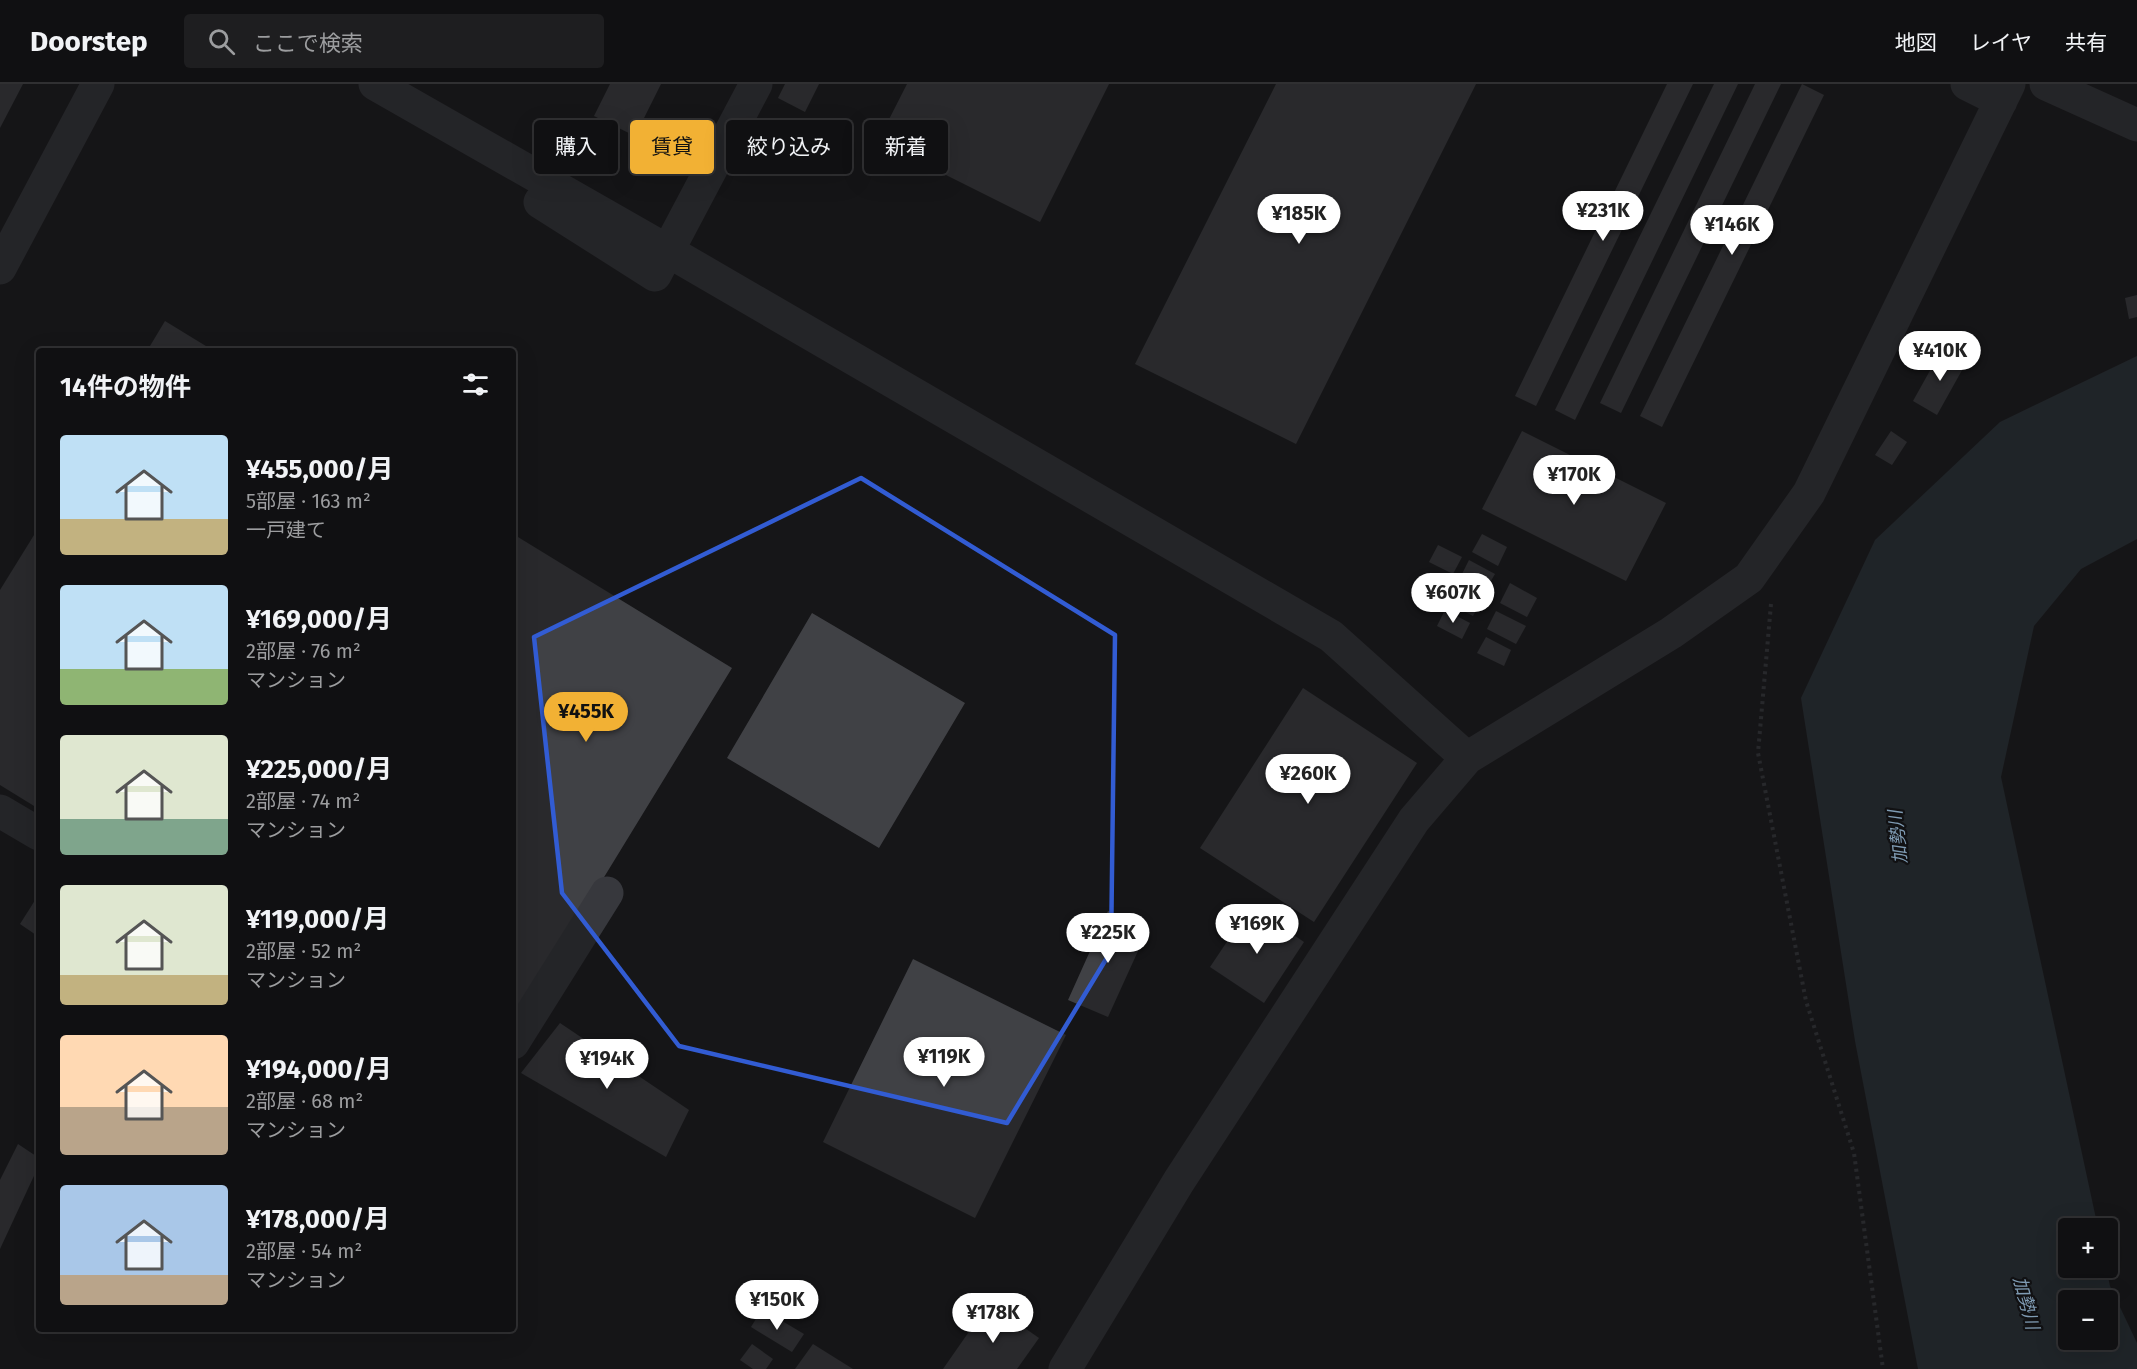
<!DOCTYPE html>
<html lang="ja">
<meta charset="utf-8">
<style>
:root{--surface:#101012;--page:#1e1e20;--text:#f1f3f6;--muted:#9c9d9f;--line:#303032;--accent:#f2b134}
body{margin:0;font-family:"Fira Sans","Noto Sans JP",sans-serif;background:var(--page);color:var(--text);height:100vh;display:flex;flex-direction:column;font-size:22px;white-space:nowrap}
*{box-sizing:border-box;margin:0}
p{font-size:20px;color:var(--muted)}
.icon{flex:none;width:33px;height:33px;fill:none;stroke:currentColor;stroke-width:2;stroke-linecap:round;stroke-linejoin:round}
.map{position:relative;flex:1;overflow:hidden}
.side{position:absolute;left:36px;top:264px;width:480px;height:984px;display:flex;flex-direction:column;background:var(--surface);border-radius:6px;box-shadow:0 6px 24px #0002,0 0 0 2px var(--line)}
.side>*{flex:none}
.top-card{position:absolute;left:534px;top:36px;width:570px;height:54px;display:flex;gap:12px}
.controls{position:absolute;left:2058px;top:1134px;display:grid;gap:12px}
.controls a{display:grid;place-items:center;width:60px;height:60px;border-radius:6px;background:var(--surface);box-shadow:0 6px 24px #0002,0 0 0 2px var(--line);font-size:30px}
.price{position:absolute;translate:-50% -51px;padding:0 14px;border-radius:21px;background:#fff;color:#222;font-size:20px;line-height:39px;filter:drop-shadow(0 2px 3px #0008)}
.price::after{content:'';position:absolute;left:50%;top:36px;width:18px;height:14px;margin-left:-9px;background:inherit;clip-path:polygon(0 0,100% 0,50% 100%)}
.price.current{background:var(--accent);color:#111}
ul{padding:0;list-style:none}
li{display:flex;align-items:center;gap:18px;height:150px;padding:0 24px}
li span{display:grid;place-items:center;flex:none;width:168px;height:120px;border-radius:6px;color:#555}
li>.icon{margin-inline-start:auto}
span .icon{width:72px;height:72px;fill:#fffc;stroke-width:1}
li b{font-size:26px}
h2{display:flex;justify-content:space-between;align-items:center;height:72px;padding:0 24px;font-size:26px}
.tag{padding:0 21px;border-radius:6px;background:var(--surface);box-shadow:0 6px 24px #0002,0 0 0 2px var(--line);font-size:21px;line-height:54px}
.tag.current{background:var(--accent);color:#111}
header{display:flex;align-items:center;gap:36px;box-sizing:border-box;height:84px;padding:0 30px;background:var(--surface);border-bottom:2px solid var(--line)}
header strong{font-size:28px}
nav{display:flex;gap:33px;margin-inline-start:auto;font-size:21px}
.search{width:420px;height:54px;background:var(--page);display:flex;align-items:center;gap:15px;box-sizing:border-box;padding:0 21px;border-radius:6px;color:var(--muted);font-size:22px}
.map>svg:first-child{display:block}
.water{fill:#2c353c;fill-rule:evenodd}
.building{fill:#404145}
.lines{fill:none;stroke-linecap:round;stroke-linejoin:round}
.path{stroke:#3d3f44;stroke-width:4;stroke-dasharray:3 4.5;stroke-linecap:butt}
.minor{stroke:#37383d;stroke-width:33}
.marked{fill:none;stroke:#325cd3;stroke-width:4.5;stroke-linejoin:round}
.labels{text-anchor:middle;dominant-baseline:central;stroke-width:4.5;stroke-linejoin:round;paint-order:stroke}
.water-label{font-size:18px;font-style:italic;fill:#7f9bb3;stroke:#111113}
</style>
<header>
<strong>Doorstep</strong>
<div class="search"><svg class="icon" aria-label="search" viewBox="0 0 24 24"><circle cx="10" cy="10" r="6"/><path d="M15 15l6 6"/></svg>ここで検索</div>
<nav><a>地図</a><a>レイヤ</a><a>共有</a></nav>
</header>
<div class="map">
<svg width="2137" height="1285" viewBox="0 0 2137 1285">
<rect width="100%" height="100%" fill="#161618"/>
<path class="water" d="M2137 272V455L2081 485 2034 542 2001 693 2098 1144H2068V1184H2106L2110 1202 2137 1259V1285H1918L1855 957 1801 614 1875 456 2000 338ZM2068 1216H2108V1256H2068Z"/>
<path class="building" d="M0 0H23L0 44Z
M610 0H661L635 52 594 32Z
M785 0H819L805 28 778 14Z
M907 0H1109L1040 138 878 57Z
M1276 0H1476L1296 360 1135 280Z
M1667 0H1693L1536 322 1515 312Z
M1714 0H1738L1575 336 1555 326Z
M1755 0H1781L1621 329 1600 319Z
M1802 0 1824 11 1662 343 1640 332Z
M2137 211V233L2129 235 2125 214Z
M165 237 214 267H147Z
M1942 265 1966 279 1937 331 1913 317Z
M1522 347 1666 419 1626 497 1482 425Z
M1891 347 1907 358 1892 381 1875 371Z
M39 443V725L0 701V506Z
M513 450 732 584 513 942Z
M1482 450 1507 463 1498 482 1472 468Z
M1438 461 1462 473 1453 490 1429 478Z
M1469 476 1495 490 1485 507 1460 494Z
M1510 499 1537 514 1527 533 1500 519Z
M1457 502 1482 515 1473 532 1449 519Z
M1445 526 1470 539 1462 555 1437 542Z
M1496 527 1526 542 1516 560 1487 545Z
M812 529 965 619 879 764 727 674Z
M1486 553 1511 566 1504 582 1477 569Z
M1303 604 1417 679 1314 838 1200 764Z
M39 810V853L20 840Z
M1251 822 1304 858 1264 919 1210 883Z
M1108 827 1148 845 1108 933 1068 916Z
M913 875 1066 951 975 1134 823 1058Z
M560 939 689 1026 666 1073 521 989Z
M18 1060 39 1074V1081L0 1165V1096Z
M989 1219 1039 1254 1017 1285H943Z
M762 1225 804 1250 792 1268 751 1243Z
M752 1260 773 1275 766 1285H753L740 1276Z
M813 1260 853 1285H795Z"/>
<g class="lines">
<path class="path" d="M1771 520 1758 669 1806 917 1854 1069 1883 1285"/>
<path class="minor" d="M375 0 668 167 1331 552 1467 674
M1967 0 2001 17
M2046 0 2137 41
M540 118 655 191 756 0
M0 184 98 0
M0 727 39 750
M513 959 607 809
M1065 1285 1179 1097 1414 736 1467 674 1671 549 1749 494 1809 409 2009 0"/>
</g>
<path d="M0 0H2137V1285H0ZM861 394 1115 551 1111 867 1007 1039 679 962 562 809 534 553Z" fill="#161618" fill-opacity=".55" fill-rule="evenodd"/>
<path class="marked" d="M861 394 1115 551 1111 867 1007 1039 679 962 562 809 534 553Z"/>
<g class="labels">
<g class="water-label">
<text transform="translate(1898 753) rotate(-96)">加勢川</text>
<text transform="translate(2026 1219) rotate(75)">加勢川</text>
</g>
</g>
</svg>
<div class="controls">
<a>+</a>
<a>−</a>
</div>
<b class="price" style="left:1603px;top:158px">¥231K</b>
<b class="price" style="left:1299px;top:161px">¥185K</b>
<b class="price" style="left:1732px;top:172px">¥146K</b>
<b class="price" style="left:1940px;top:298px">¥410K</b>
<b class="price" style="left:1574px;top:422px">¥170K</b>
<b class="price" style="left:1453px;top:540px">¥607K</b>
<b class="price current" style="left:586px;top:659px">¥455K</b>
<b class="price" style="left:1308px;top:721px">¥260K</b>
<b class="price" style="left:1257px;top:871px">¥169K</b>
<b class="price" style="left:1108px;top:880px">¥225K</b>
<b class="price" style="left:944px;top:1004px">¥119K</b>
<b class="price" style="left:607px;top:1006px">¥194K</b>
<b class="price" style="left:777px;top:1247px">¥150K</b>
<b class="price" style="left:993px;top:1260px">¥178K</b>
<div class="top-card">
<a class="tag">購入</a>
<a class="tag current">賃貸</a>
<a class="tag">絞り込み</a>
<a class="tag">新着</a>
</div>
<section class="side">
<h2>14件の物件<svg class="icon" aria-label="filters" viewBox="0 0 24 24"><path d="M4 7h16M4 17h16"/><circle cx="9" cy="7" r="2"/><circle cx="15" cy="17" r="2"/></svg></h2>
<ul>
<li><span style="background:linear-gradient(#bfe0f5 70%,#c2b280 0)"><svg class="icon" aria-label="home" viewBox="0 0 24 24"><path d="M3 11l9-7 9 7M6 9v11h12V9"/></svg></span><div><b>¥455,000/月</b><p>5部屋 · 163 m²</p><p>一戸建て</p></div></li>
<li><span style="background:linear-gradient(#bfe0f5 70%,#8fb573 0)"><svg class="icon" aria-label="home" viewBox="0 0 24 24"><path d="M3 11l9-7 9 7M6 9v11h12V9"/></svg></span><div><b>¥169,000/月</b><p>2部屋 · 76 m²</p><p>マンション</p></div></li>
<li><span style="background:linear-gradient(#dfe7d0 70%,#7fa58c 0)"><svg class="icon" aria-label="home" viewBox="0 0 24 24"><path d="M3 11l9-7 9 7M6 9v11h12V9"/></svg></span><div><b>¥225,000/月</b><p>2部屋 · 74 m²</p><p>マンション</p></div></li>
<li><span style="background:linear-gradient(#dfe7d0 75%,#c2b280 0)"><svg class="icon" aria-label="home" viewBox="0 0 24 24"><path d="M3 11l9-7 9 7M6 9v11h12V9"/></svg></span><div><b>¥119,000/月</b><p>2部屋 · 52 m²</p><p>マンション</p></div></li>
<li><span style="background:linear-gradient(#ffd9b3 60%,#b9a48a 0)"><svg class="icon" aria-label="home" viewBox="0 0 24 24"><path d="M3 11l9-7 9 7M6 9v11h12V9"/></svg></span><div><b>¥194,000/月</b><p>2部屋 · 68 m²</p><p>マンション</p></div></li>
<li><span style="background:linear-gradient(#a9c7e8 75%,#b9a48a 0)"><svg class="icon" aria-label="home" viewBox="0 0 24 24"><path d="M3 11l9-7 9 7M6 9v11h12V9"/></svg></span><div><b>¥178,000/月</b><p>2部屋 · 54 m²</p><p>マンション</p></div></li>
</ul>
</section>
</div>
